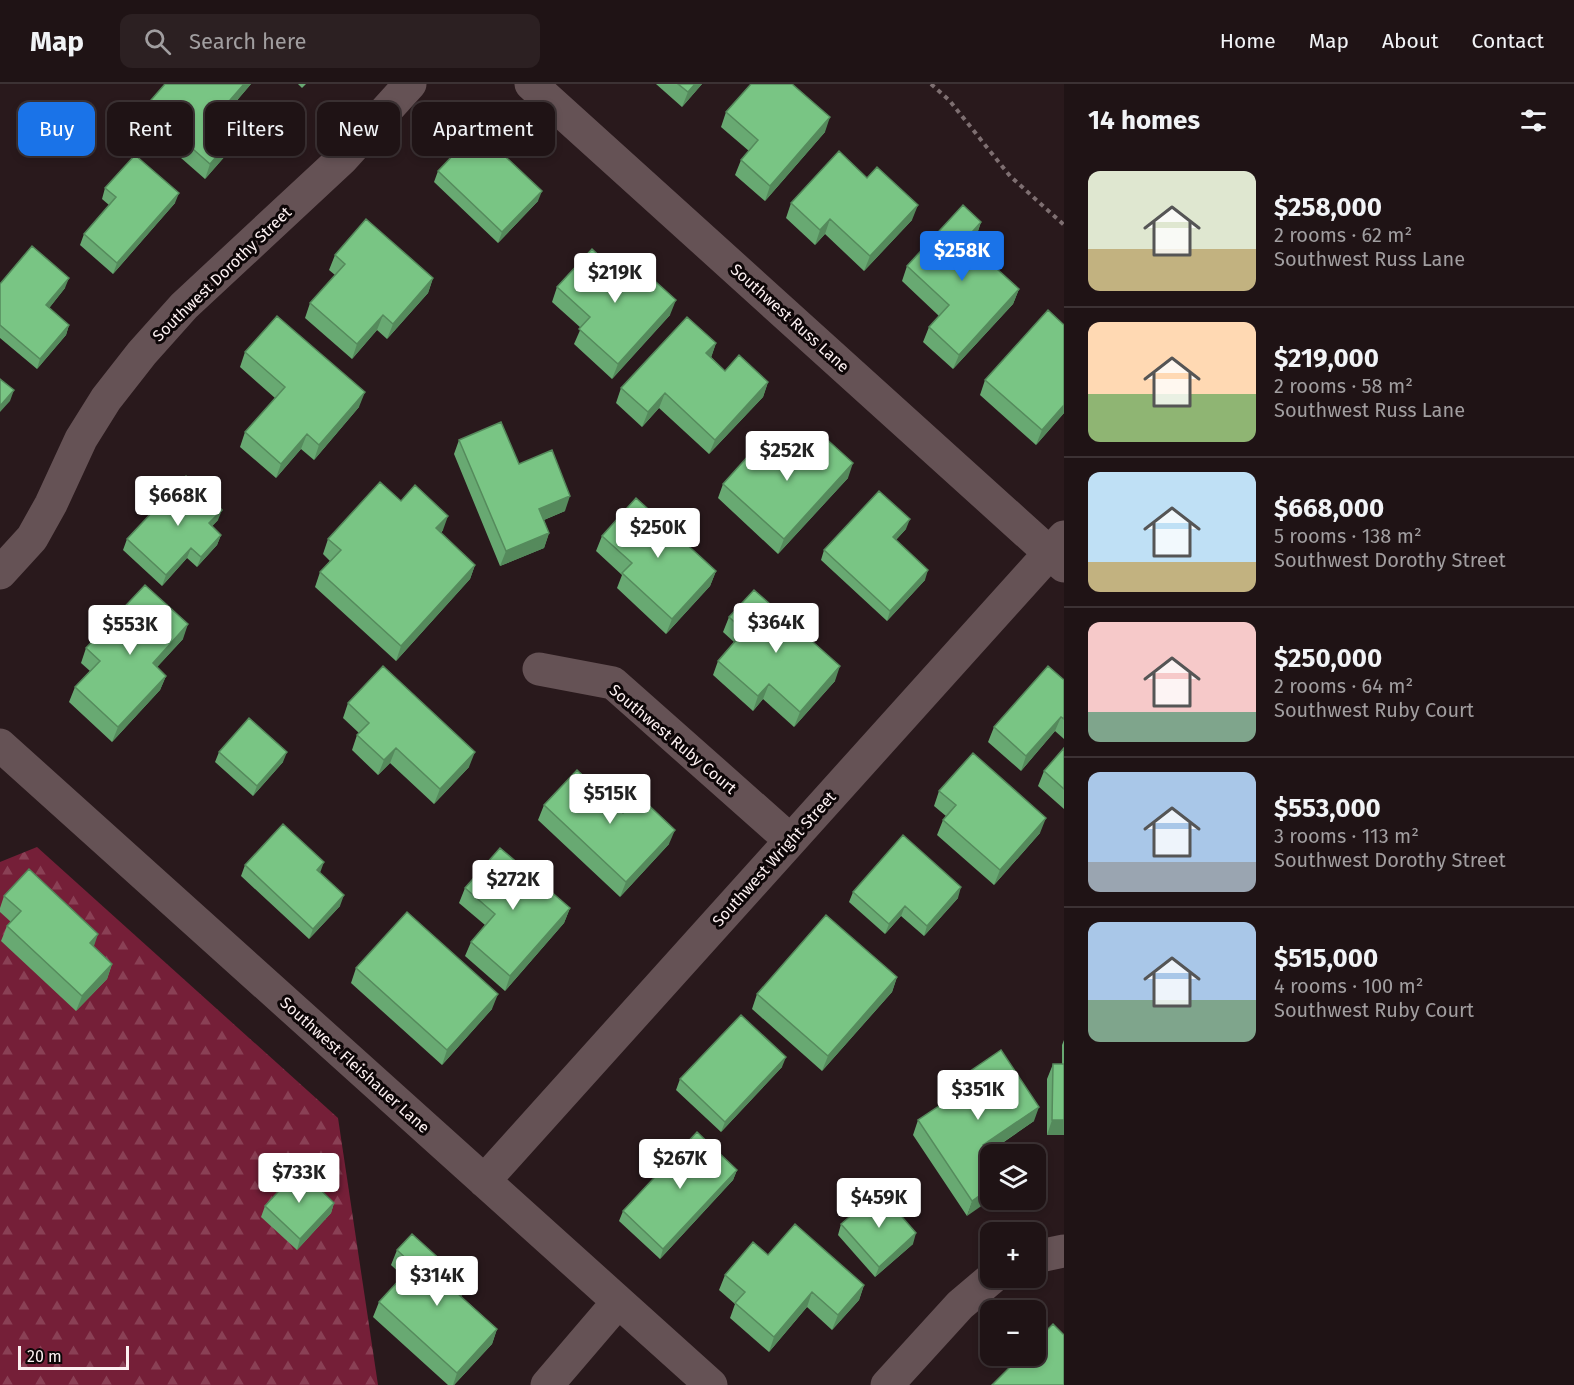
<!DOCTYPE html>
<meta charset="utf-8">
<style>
:root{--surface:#1f1315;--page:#2c2022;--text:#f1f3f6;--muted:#a19ea0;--line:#3c3234;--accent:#1a73e8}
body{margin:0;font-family:"Fira Sans",sans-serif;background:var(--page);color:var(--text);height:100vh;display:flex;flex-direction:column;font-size:22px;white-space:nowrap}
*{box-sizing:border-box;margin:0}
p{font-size:20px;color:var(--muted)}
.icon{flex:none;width:33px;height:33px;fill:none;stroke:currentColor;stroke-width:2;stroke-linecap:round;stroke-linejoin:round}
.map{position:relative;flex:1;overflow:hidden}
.panel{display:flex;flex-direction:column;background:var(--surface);width:510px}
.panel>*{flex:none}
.hud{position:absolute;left:18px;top:18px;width:570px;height:54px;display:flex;gap:12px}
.tools{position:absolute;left:980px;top:1060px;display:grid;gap:12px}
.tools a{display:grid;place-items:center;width:66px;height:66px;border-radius:12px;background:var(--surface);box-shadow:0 3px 9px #0003,0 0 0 2px var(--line);font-size:30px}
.scale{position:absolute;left:18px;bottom:15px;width:111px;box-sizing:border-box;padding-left:6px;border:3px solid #fcf0f1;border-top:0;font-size:16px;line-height:21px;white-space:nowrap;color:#fcf0f1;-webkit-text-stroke:4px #0d0607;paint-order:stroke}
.price{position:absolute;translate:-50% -51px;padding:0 14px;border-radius:6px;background:#fff;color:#222;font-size:20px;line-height:39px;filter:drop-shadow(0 2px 3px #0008)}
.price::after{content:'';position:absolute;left:50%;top:36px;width:18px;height:14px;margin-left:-9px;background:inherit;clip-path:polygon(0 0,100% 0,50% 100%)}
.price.on{background:var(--accent);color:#fff}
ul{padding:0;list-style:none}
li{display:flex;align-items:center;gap:18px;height:150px;padding:0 24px}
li+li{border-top:2px solid var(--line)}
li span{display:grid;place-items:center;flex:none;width:168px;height:120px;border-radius:12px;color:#555}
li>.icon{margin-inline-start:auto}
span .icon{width:72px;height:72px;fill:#fffc;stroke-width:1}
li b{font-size:26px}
h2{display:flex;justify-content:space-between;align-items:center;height:72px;padding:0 24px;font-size:26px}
.tag{padding:0 21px;border-radius:12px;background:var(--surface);box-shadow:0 3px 9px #0003,0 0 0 2px var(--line);font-size:21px;line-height:54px}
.tag.on{background:var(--accent);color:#fff}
header{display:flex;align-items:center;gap:36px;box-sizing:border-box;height:84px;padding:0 30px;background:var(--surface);border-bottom:2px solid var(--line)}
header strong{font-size:28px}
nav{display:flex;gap:33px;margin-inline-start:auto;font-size:21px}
.search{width:420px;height:54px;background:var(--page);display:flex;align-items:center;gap:15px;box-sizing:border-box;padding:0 21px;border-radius:12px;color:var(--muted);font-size:22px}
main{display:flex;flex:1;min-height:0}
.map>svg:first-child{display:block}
.forest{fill:url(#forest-firs)}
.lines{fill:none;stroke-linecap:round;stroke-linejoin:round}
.path{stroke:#7e6f71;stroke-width:4;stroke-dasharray:4.5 4.5;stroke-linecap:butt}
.minor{stroke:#655255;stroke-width:33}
.wall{fill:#68a972}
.shaded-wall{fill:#558a5c}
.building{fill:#79c584;stroke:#558a5c;stroke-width:1.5}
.labels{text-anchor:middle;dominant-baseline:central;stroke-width:6;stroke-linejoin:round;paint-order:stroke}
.street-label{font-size:16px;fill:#fcf0f1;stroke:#0d0607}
</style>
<header>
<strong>Map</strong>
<div class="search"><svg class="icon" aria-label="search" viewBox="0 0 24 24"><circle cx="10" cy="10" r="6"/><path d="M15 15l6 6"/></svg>Search here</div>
<nav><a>Home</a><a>Map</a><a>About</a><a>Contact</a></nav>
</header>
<main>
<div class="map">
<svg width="1064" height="1301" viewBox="0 0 1064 1301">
<defs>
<pattern id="forest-firs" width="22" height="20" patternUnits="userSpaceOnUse" patternTransform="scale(1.5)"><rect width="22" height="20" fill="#751f38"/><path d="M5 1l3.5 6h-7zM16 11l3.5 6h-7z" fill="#8a4055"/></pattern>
</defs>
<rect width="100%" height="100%" fill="#29191c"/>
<path class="forest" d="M37 763 338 1034 378 1301H0V778Z"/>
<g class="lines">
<path class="path" d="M931 0 949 16 1010 92 1064 141"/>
<path class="minor" d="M531 0 1064 482
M0 489 32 454 51 420 81 355 106 315 142 269 184 222 342 75 410 0
M539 585 613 599 790 756
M0 661 711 1301
M484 1097 1064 453
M1035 1173 1064 1167
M547 1301 618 1218
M887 1301 960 1221 992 1194"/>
</g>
<path class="wall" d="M251 0 222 34 233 63 205 95 140 38 145 23Z
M298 0H306L302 4Z
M656 0H702L682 23Z
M726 28 825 48 765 117 735 91 741 76 749 67 721 43Z
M438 87 538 117 498 159 434 98Z
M105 104 175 119 113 190 80 161 84 150 109 121 102 115Z
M791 119 912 136 864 187 825 150 815 161 786 134Z
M981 138 976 153 969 160 1019 205 1013 220 953 285 923 258 929 243 939 232 902 197 907 182Z
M335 171 433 194 428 209 387 255 377 246 352 275 305 234 310 219 335 191 329 186Z
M624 195 670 231 612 295 574 260 581 244 552 218 557 203Z
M0 200 65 204 49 224 69 241 66 251 37 285 0 254Z
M1064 241V329L1036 361 980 311 985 296Z
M716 259 711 273 725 287 768 298 763 313 709 370 659 324 642 343 616 319 621 304Z
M245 268 359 323 314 376 301 365 276 394 240 363 245 348 275 314 240 283Z
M459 356 565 427 544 436 549 449 544 464 500 482 454 370Z
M797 378 848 394 778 470 718 414 723 400Z
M401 417 443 446 441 449 475 481 470 495 396 577 315 503 320 488 330 477 323 470 328 455Z
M218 436 212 442 221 451 217 461 197 483 187 474 162 502 123 466 127 455Z
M906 445 896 456 925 496 887 537 821 476 824 466Z
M602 452 716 487 710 502 666 550 617 504 622 491 596 467Z
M729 533 835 597 794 643 763 615 753 627 713 591 718 577 734 558 723 548Z
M183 555 157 583 166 592 160 606 112 658 69 618 75 603 90 587 81 579 86 564Z
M1064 596V655L1055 647 1021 687 988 658 994 643Z
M348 619 469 683 434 720 390 679 378 691 352 666 357 651 359 649 343 634Z
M1064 664V725L1038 702 1044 687Z
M219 668 283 678 253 712 215 678Z
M939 707 1040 749 994 801 937 751 943 736 946 732 934 722Z
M544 721 623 729 669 760 620 813 538 736Z
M245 781 320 789 340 822 309 855 241 792Z
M465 804 570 824 564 839 505 907 465 872 471 858 485 841 459 819Z
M853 808 958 814 924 852 901 832 885 850 849 818Z
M4 812 94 863 112 880 107 895 76 927 1 857 7 842 11 838 0 828V824Z
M356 884 492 925 442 981 351 899Z
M897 893 892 908 822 987 752 925 757 910Z
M1064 956V1051H1047V995L1053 980H1062V961Z
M782 983 721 1048 676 1006 680 995Z
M963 992 1034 1037 988 1069 990 1072 967 1132 913 1051 918 1036 959 1009 957 1007Z
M737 1086 733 1096 660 1175 619 1137 623 1127Z
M334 1119 331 1129 297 1166 261 1133 265 1122Z
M890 1119 913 1160 875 1193 838 1151 841 1140Z
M397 1166 461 1212 497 1245 492 1260 454 1301H448L373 1233 379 1218 403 1192 391 1181Z
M768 1171 864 1201 859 1216 832 1246 807 1223 769 1268 730 1234 735 1220 719 1206 725 1191Z"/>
<path class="shaded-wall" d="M244 0H251L212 45 218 30Z
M695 0H702L682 23 688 8Z
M830 33 825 48 765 117 770 102Z
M238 48 233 63 205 95 210 80Z
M542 107 538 117 498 159 502 148Z
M179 109 175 119 113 190 117 179Z
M918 121 912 136 864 187 870 172Z
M830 135 825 150 815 161 820 146Z
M981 138 976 153 960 171 965 156Z
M69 194 65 204 43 232 46 221Z
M433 194 428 209 387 255 393 240Z
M1019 205 1013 220 953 285 959 271Z
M676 216 670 231 612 295 618 280Z
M383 231 377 246 352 275 357 260Z
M69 241 66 251 37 285 40 275Z
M716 259 711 274 706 269Z
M768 298 763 313 709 370 715 356Z
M14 306 10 317 0 328V322Z
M365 308 359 323 314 376 319 361Z
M665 309 659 324 642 343 648 328Z
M1064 321V329L1036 361 1042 346Z
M307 350 301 365 276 394 281 380Z
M853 379 848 394 778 470 784 455Z
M570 412 565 427 534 440 539 425Z
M222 426 218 436 205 450 209 439Z
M448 432 443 446 430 459 436 444Z
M910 435 906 445 889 463 893 453Z
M549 449 544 464 500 482 506 467Z
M221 451 217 461 197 483 201 473Z
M191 464 187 474 162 502 166 491Z
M475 481 470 495 396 577 401 562Z
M928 486 925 496 887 537 890 527Z
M716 487 710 502 666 550 672 535Z
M188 540 183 555 147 594 153 579Z
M840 582 835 597 794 643 800 628Z
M166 592 160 606 112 658 118 643Z
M769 600 763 615 753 627 758 612Z
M1061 633 1055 647 1021 687 1026 672Z
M396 664 390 679 378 691 384 676Z
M287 668 283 678 253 712 257 702Z
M475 668 469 683 434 720 440 705Z
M1046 734 1040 749 994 801 1000 786Z
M675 746 669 760 620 813 626 798Z
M324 778 320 789 317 786Z
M961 803 958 814 924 852 927 842Z
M344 811 340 822 309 855 313 845Z
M905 822 901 832 885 850 889 840Z
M570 824 564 839 505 907 510 892Z
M98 850 93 865 90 859Z
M112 880 107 895 76 927 82 912Z
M897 893 892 908 822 987 828 972Z
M498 910 492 925 442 981 447 966Z
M786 973 782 983 721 1048 725 1038Z
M1039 1023 1034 1037 977 1076 983 1061Z
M1052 1036H1064V1051H1047Z
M737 1086 733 1096 660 1175 663 1165Z
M990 1104V1116L967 1132 972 1117Z
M334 1119 331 1129 297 1166 300 1155Z
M916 1149 913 1160 875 1193 879 1183Z
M466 1199 461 1214 457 1209Z
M864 1201 859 1216 832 1246 838 1231Z
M812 1208 807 1223 769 1268 774 1253Z
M497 1245 492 1260 454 1301H453L457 1289Z"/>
<path class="building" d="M165 0H244L218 30 238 48 210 80 145 23Z
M678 0H695L688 8Z
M751 0H792L830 33 770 102 741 76 758 56 726 28Z
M477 46 542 107 502 148 438 87Z
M839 67 867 94 877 83 918 121 870 172 830 135 820 146 791 119Z
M135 71 179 109 117 179 84 150 116 113 105 104Z
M963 121 981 138 965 156 1019 205 959 271 929 243 949 221 907 182Z
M366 135 433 194 393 240 383 231 357 260 310 219 345 180 335 171Z
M32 162 69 194 46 221 69 241 40 275 0 241V200Z
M592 165 624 195 637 181 676 216 618 280 579 245 590 233 557 203Z
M1048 226 1064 241V321L1042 346 985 296Z
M277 232 365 308 319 361 307 350 281 380 245 348 285 303 245 268Z
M687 233 716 259 706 269 725 287 739 271 768 298 715 356 665 309 648 328 621 304Z
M0 295 14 306 0 322Z
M501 338 519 380 552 366 570 412 539 425 549 449 506 467 459 356Z
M767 351 797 378 822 351 853 379 784 455 723 400Z
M186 392 222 426 209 439 221 451 201 473 191 464 166 491 127 455Z
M380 398 401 417 415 401 448 432 436 444 475 481 401 562 320 488 341 466 328 455Z
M879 407 910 435 893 453 928 486 890 527 824 466Z
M636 414 716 487 672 535 622 489 632 479 602 452Z
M145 501 188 540 153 579 166 592 118 643 75 603 100 577 86 564Z
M754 506 840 582 800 628 769 600 758 612 718 577 744 547 729 533Z
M383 582 475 668 440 705 396 664 384 676 357 651 369 639 348 619Z
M1048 582 1064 596V635L1061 633 1026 672 994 643Z
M249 634 287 668 257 702 219 668Z
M1064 664V705L1044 687Z
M973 669 1046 734 1000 786 943 736 956 721 939 707Z
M577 686 623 729 639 712 675 746 626 798 544 721Z
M283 740 324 778 317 786 344 811 313 845 245 781Z
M903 751 961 803 927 842 905 822 889 840 853 808Z
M500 764 570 824 510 892 471 858 495 830 465 804Z
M29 785 98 850 90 859 112 880 82 912 7 842 21 827 4 812Z
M407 828 498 910 447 966 356 884Z
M826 831 897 893 828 972 757 910Z
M741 931 786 973 725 1038 680 995Z
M1001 966 1039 1023 983 1061 990 1072V1104L972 1117 918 1036 969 1002 963 992Z
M1053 980H1064V1036H1052Z
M697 1048 737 1086 663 1165 623 1127Z
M299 1085 334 1119 300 1155 265 1122Z
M881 1106 891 1117 890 1119 916 1149 879 1183 841 1140Z
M795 1140 864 1201 838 1231 812 1208 774 1253 735 1219 745 1208 725 1191 753 1158 768 1171Z
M412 1150 466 1199 457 1209 497 1245 457 1289 379 1218 413 1181 397 1166Z
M1053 1240 1064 1251V1301H992L1021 1272H1035V1258Z"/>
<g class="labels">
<g class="street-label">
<text transform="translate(222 190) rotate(-44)">Southwest Dorothy Street</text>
<text transform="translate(790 234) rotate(42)">Southwest Russ Lane</text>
<text transform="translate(673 655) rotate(40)">Southwest Ruby Court</text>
<text transform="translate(774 775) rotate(-48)">Southwest Wright Street</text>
<text transform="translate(355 981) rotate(42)">Southwest Fleishauer Lane</text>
</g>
</g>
</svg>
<div class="tools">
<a><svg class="icon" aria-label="layers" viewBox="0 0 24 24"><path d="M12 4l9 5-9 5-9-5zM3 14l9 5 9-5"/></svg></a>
<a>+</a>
<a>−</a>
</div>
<div class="scale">20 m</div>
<b class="price on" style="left:962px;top:198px">$258K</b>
<b class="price" style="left:615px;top:220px">$219K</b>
<b class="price" style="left:787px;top:398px">$252K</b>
<b class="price" style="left:178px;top:443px">$668K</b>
<b class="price" style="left:658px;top:475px">$250K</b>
<b class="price" style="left:776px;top:570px">$364K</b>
<b class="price" style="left:130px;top:572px">$553K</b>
<b class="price" style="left:610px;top:741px">$515K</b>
<b class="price" style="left:513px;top:827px">$272K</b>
<b class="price" style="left:978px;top:1037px">$351K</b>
<b class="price" style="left:680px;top:1106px">$267K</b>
<b class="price" style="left:299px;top:1120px">$733K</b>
<b class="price" style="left:879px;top:1145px">$459K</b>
<b class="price" style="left:437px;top:1223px">$314K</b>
<div class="hud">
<a class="tag on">Buy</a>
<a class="tag">Rent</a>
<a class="tag">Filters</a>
<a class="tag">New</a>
<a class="tag">Apartment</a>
</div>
</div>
<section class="panel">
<h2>14 homes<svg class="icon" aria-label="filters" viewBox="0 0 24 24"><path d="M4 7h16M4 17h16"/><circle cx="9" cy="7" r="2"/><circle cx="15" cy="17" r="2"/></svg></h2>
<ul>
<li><span style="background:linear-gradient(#dfe7d0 65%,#c2b280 0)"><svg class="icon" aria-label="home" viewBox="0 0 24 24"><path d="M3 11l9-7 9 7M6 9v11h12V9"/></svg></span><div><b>$258,000</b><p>2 rooms · 62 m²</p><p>Southwest Russ Lane</p></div></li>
<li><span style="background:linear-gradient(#ffd9b3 60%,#8fb573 0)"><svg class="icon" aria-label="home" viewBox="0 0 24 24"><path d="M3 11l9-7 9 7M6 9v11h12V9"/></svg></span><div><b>$219,000</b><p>2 rooms · 58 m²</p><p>Southwest Russ Lane</p></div></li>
<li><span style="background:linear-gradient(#bfe0f5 75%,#c2b280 0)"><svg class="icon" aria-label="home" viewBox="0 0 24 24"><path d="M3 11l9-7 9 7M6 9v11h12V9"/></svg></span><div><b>$668,000</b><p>5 rooms · 138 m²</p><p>Southwest Dorothy Street</p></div></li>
<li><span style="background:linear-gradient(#f6c9c9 75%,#7fa58c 0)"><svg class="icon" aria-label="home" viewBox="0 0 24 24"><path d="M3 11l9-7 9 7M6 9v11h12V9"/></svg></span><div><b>$250,000</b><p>2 rooms · 64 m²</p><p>Southwest Ruby Court</p></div></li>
<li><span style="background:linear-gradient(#a9c7e8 75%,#9aa5b1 0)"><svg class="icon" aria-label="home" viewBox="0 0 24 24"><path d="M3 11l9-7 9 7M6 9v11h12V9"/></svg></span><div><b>$553,000</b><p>3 rooms · 113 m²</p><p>Southwest Dorothy Street</p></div></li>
<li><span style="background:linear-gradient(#a9c7e8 65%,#7fa58c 0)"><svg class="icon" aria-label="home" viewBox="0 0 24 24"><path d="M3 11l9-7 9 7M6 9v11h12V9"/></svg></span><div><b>$515,000</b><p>4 rooms · 100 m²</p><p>Southwest Ruby Court</p></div></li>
</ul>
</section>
</main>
